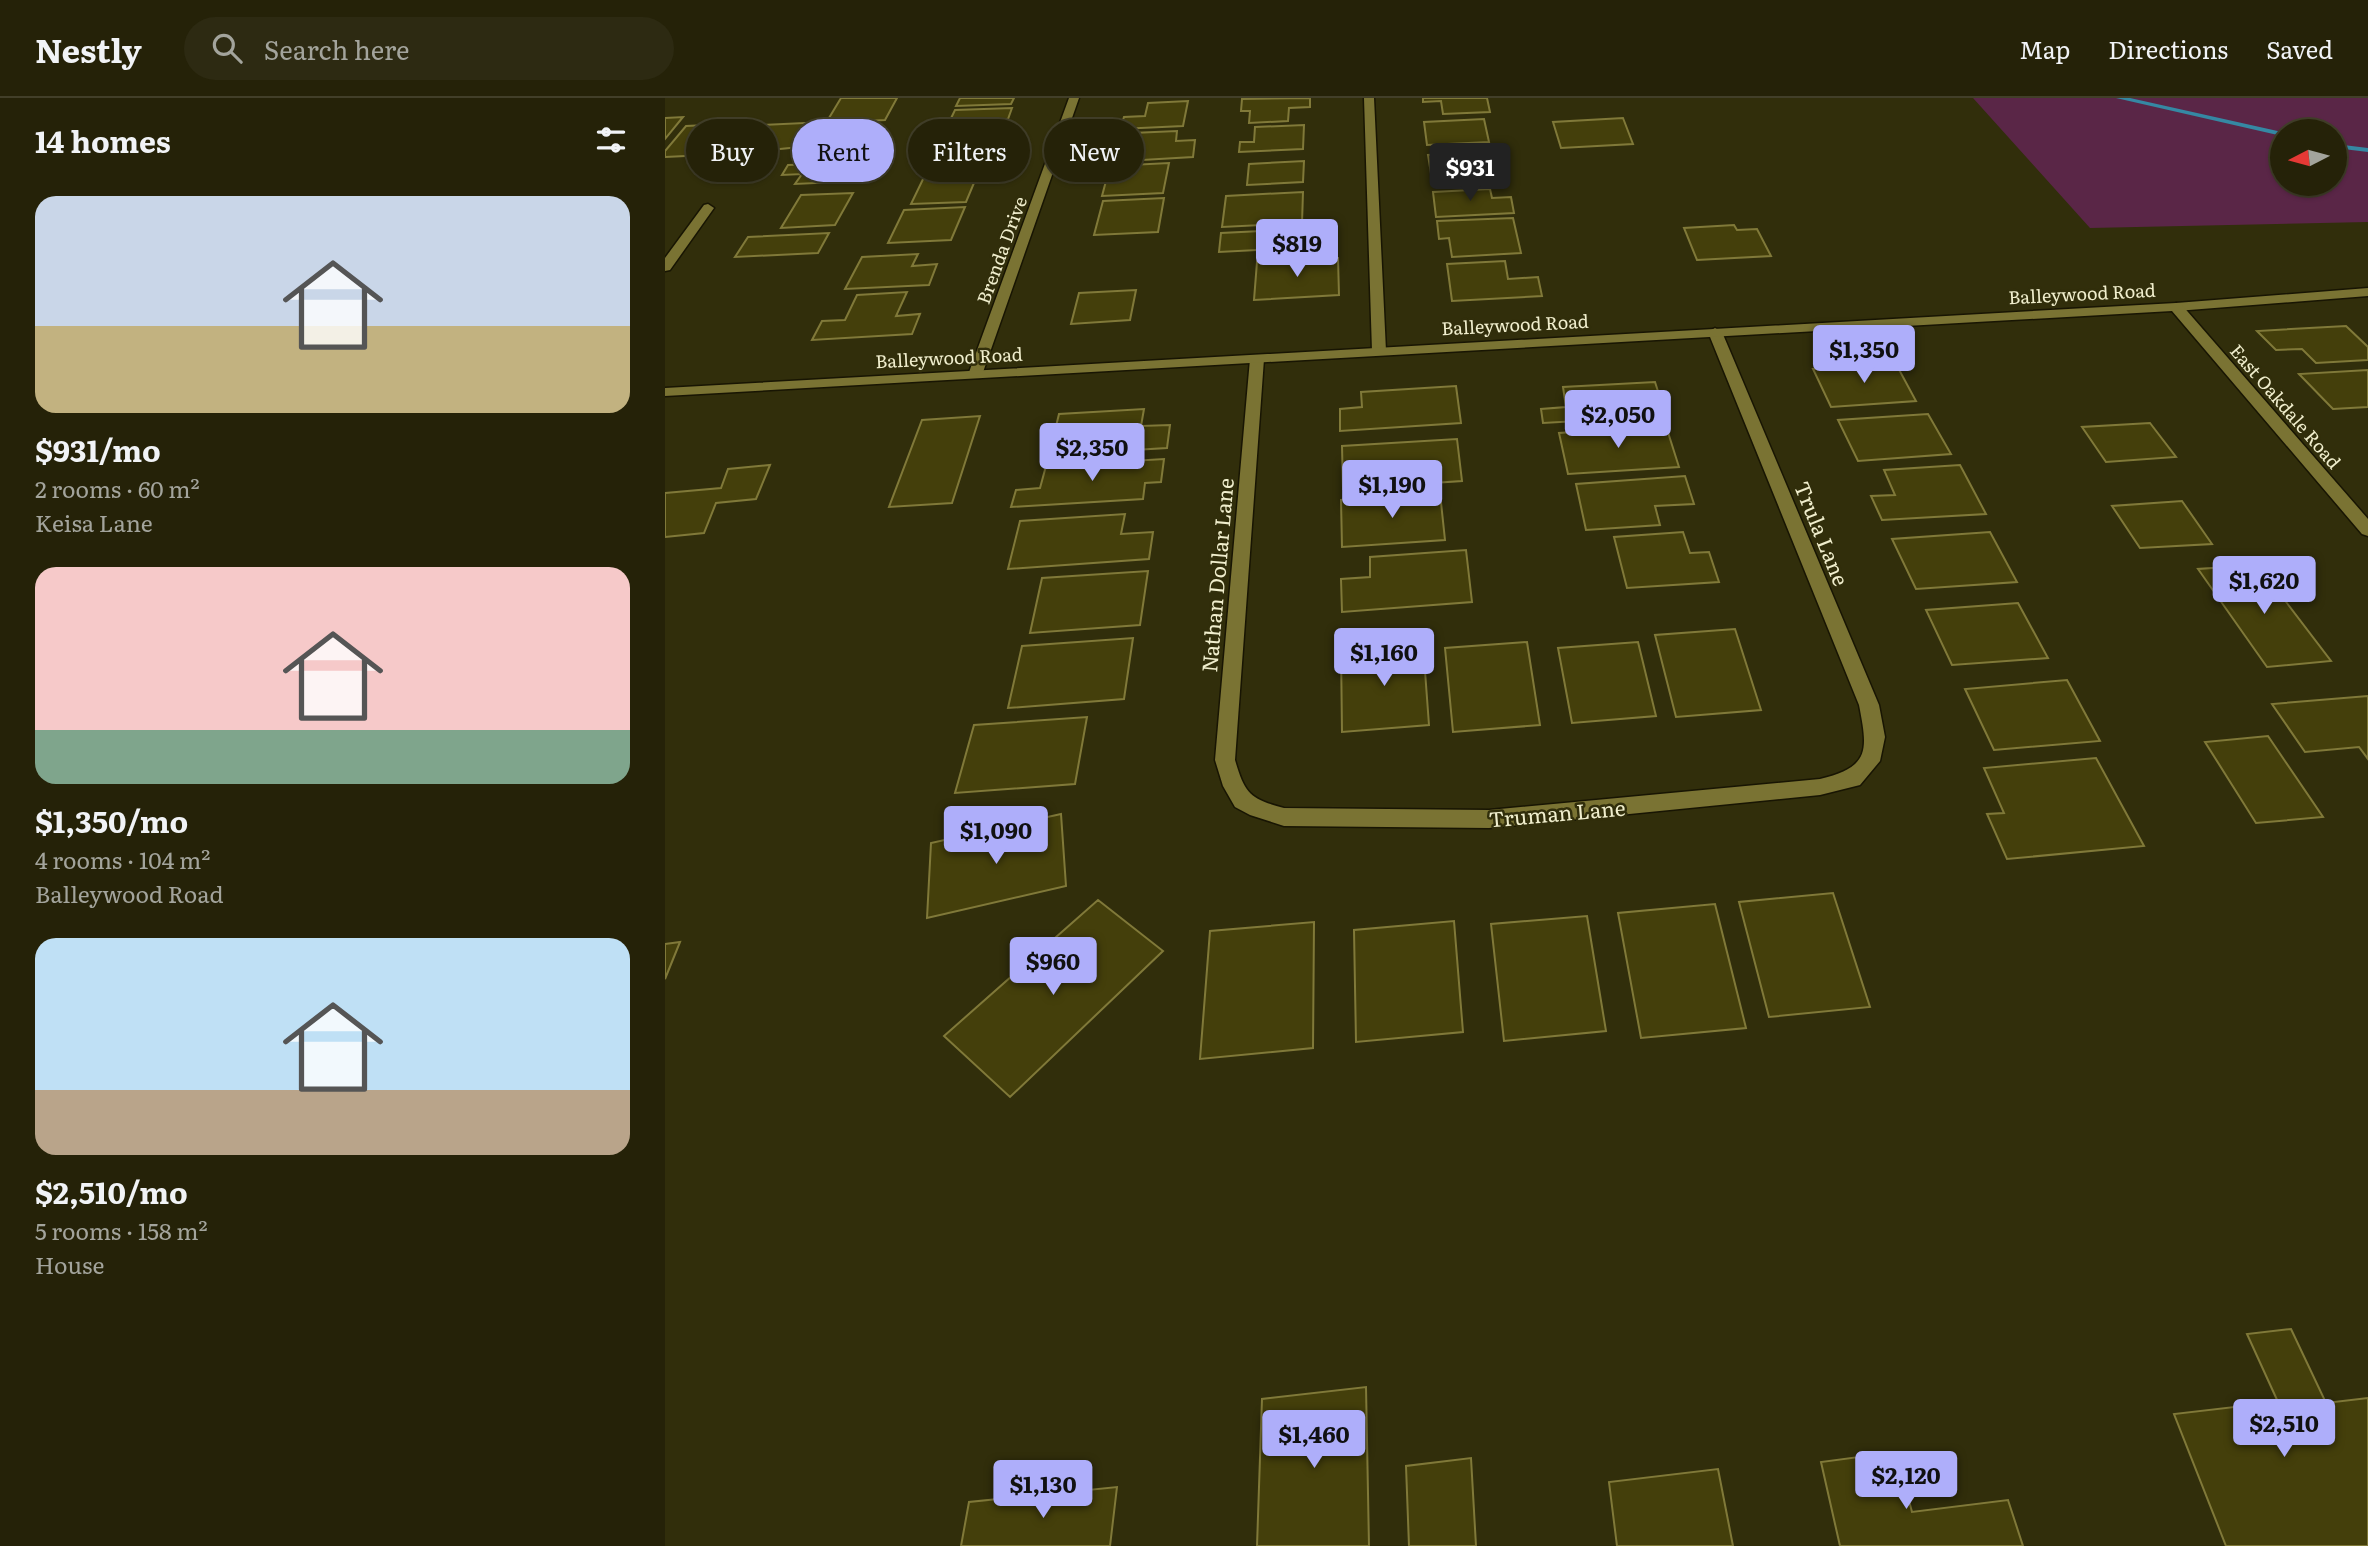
<!DOCTYPE html>
<meta charset="utf-8">
<style>
:root{--surface:#252208;--page:#2d2a12;--text:#f1f3f6;--muted:#a3a49c;--line:#423f29;--accent:#aeaefa}
body{margin:0;font-family:Literata,serif;background:var(--page);color:var(--text);height:100vh;display:flex;flex-direction:column;font-size:26px;white-space:nowrap}
*{box-sizing:border-box;margin:0}
p{font-size:23px;color:var(--muted)}
.icon{flex:none;width:38px;height:38px;fill:none;stroke:currentColor;stroke-width:2;stroke-linecap:round;stroke-linejoin:round}
.map{position:relative;flex:1;overflow:hidden}
.sheet{display:flex;flex-direction:column;background:var(--surface);width:665px}
.sheet>*{flex:none}
.guide{position:absolute;left:21px;top:21px;width:665px;height:63px;display:flex;gap:14px}
.needle{width:46px;rotate:264deg}
.fabs{position:absolute;left:1605px;top:21px;display:grid;gap:14px}
.fabs a{display:grid;place-items:center;width:77px;height:77px;border-radius:50%;background:var(--surface);box-shadow:0 2px 5px #0004,0 0 0 2px var(--line);font-size:35px}
.price{position:absolute;translate:-50% -60px;padding:0 16px;border-radius:7px;background:var(--accent);color:#111;font-size:23px;line-height:46px;filter:drop-shadow(0 2px 4px #0008)}
.price::after{content:'';position:absolute;left:50%;top:42px;width:21px;height:16px;margin-left:-10px;background:inherit;clip-path:polygon(0 0,100% 0,50% 100%)}
.price.current{background:#222;color:#fff}
ul{padding:0;list-style:none}
li{display:grid;align-content:center;gap:14px;height:371px;padding:0 35px}
li span{display:grid;place-items:center;height:217px;border-radius:21px;color:#555}
li>.icon{margin-inline-start:auto}
span .icon{width:126px;height:126px;fill:#fffc;stroke-width:1}
li b{font-size:30px}
h2{display:flex;justify-content:space-between;align-items:center;height:84px;padding:0 35px;font-size:30px}
.tag{padding:0 24px;border-radius:32px;background:var(--surface);box-shadow:0 2px 5px #0004,0 0 0 2px var(--line);font-size:24px;line-height:63px}
.tag.current{background:var(--accent);color:#111}
header{display:flex;align-items:center;gap:42px;box-sizing:border-box;height:98px;padding:0 35px;background:var(--surface);border-bottom:2px solid var(--line)}
header strong{font-size:33px}
nav{display:flex;gap:38px;margin-inline-start:auto;font-size:24px}
.search{width:490px;height:63px;background:var(--page);display:flex;align-items:center;gap:18px;box-sizing:border-box;padding:0 24px;border-radius:38px;color:var(--muted);font-size:26px}
main{display:flex;flex:1;min-height:0}
.map>svg:first-child{display:block}
.green{fill:#5a2647;fill-rule:evenodd}
.lines{fill:none;stroke-linecap:round;stroke-linejoin:round}
.stream{fill:#3588a3;fill-rule:evenodd}
.building{fill:#443f0b;stroke:#807939;stroke-width:2}
.street-casing{stroke:#181503;stroke-width:3}
.secondary-casing{stroke:#181503;stroke-width:3}
.street{fill:#7a7333;fill-rule:evenodd}
.secondary{fill:#7a7333;fill-rule:evenodd}
.labels{text-anchor:middle;dominant-baseline:central;stroke-width:5;stroke-linejoin:round;paint-order:stroke}
.far-street-label{font-size:18px;fill:#f0eecd;stroke:#312e0b}
.street-label{font-size:21px;fill:#f0eecd;stroke:#312e0b}
</style>
<header>
<strong>Nestly</strong>
<div class="search"><svg class="icon" aria-label="search" viewBox="0 0 24 24"><circle cx="10" cy="10" r="6"/><path d="M15 15l6 6"/></svg>Search here</div>
<nav><a>Map</a><a>Directions</a><a>Saved</a></nav>
</header>
<main>
<section class="sheet">
<h2>14 homes<svg class="icon" aria-label="filters" viewBox="0 0 24 24"><path d="M4 7h16M4 17h16"/><circle cx="9" cy="7" r="2"/><circle cx="15" cy="17" r="2"/></svg></h2>
<ul>
<li><span style="background:linear-gradient(#c9d6e8 60%,#c2b280 0)"><svg class="icon" aria-label="home" viewBox="0 0 24 24"><path d="M3 11l9-7 9 7M6 9v11h12V9"/></svg></span><div><b>$931/mo</b><p>2 rooms · 60 m²</p><p>Keisa Lane</p></div></li>
<li><span style="background:linear-gradient(#f6c9c9 75%,#7fa58c 0)"><svg class="icon" aria-label="home" viewBox="0 0 24 24"><path d="M3 11l9-7 9 7M6 9v11h12V9"/></svg></span><div><b>$1,350/mo</b><p>4 rooms · 104 m²</p><p>Balleywood Road</p></div></li>
<li><span style="background:linear-gradient(#bfe0f5 70%,#b9a48a 0)"><svg class="icon" aria-label="home" viewBox="0 0 24 24"><path d="M3 11l9-7 9 7M6 9v11h12V9"/></svg></span><div><b>$2,510/mo</b><p>5 rooms · 158 m²</p><p>House</p></div></li>
</ul>
</section>
<div class="map">
<svg width="1703" height="1448" viewBox="0 0 1703 1448">
<rect width="100%" height="100%" fill="#312e0b"/>
<path class="green" d="M1308 0H1703V124L1425 130ZM1617 33H1670V86H1617Z"/>
<g class="lines">
<path class="stream" d="M1451 0H1465L1617 34V38Z
M1670 46 1703 50V54L1670 50Z"/>
</g>
<path class="building" d="M176 0H232L220 22 161 25Z
M295 0H349L346 6 291 8Z
M645 0V9L624 10 623 23 584 25 585 13H576L577 1Z
M758 0H822L825 14 778 16 776 3 758 4Z
M523 3 518 28 455 31 459 19 480 18 483 5Z
M347 10 343 21 325 22 318 37 277 39 290 12Z
M18 19 0 41V20Z
M958 20 968 46 896 50 888 24Z
M819 21 824 44 762 47 759 24Z
M160 24 145 48 74 55 95 27Z
M84 25 61 56 0 59V53L21 28Z
M639 27 638 51 574 54 575 44H589L590 29Z
M512 33 511 43 530 42 528 59 443 64 446 51 464 50 467 35Z
M312 41 306 55 327 54 322 68 264 70 267 63 250 64 260 44Z
M819 54 824 79 767 82 763 57Z
M639 63 638 84 582 87 584 66Z
M205 64 194 83 130 86 137 76 117 77 123 67Z
M504 65 498 95 437 98 445 68Z
M314 73 301 104 246 106 261 75Z
M825 91 827 100 846 99 849 115 771 119 768 94Z
M638 94 637 125 557 129 561 98Z
M188 95 170 127 116 130 136 97Z
M499 100 493 134 429 137 438 103Z
M300 109 286 142 223 145 239 112Z
M848 120 856 155 787 159 784 140 774 141 772 123Z
M1069 127 1072 132 1092 131 1106 158 1032 162 1019 130Z
M615 132 614 151 554 154 556 135Z
M164 135 153 155 70 159 83 139Z
M253 156 247 168 272 166 264 187 180 191 197 159Z
M673 160 674 197 589 202 592 164Z
M840 163 843 181 873 179 877 198 787 203 782 166Z
M471 192 465 222 406 226 414 195Z
M242 194 231 218 255 216 247 236 147 242 157 223 180 222 192 197Z
M1681 228 1703 249V262L1651 265 1637 251 1611 252 1592 233Z
M1231 266 1251 303 1166 309 1148 271Z
M1703 272V309L1668 311 1634 276Z
M990 284 1001 318 878 325 876 311 901 309 898 289Z
M791 288 796 325 675 333V311L697 309 696 294Z
M479 311 476 328 505 327 502 350 384 357 394 316Z
M1263 316 1286 356 1193 363 1173 322Z
M315 318 287 405 224 409 257 322Z
M1485 325 1511 359 1441 364 1417 329Z
M1001 328 1014 369 903 376 894 335Z
M792 341 797 383 678 391 677 348Z
M499 361 496 384 480 385 478 401 346 409 351 392 375 390 381 368Z
M105 367 91 401 51 405 39 435 0 439V395L56 390 63 371Z
M1295 367 1321 416 1217 422 1206 398 1230 397 1219 372Z
M1020 378 1029 406 990 408 995 427 921 432 911 386Z
M775 395 780 442 677 449 676 402Z
M1517 403 1547 446 1475 450 1447 408Z
M460 416 456 436 488 434 484 461 343 471 355 423Z
M1018 434 1025 455 1044 454 1054 484 962 490 949 439Z
M1325 434 1352 484 1251 491 1227 441Z
M801 452 807 504 677 514 676 481 705 479V459Z
M1593 467 1666 563 1602 569 1533 471Z
M483 473 475 527 365 535 377 480Z
M1353 505 1383 560 1287 567 1261 512Z
M1070 531 1096 612 1011 619 990 537Z
M468 540 459 601 343 610 357 548Z
M862 544 875 627 788 634 780 550Z
M973 544 991 618 907 625 893 550Z
M758 546 764 627 677 634 676 552Z
M1402 582 1435 643 1329 652 1300 591Z
M1703 598V661L1694 649 1640 654 1607 606Z
M422 619 410 686 290 695 309 627Z
M1603 638 1658 719 1591 725 1540 644Z
M1431 660 1479 748 1342 761 1322 716 1339 715 1319 670Z
M396 716 401 788 262 820 266 745Z
M1168 795 1205 909 1104 919 1074 804Z
M433 802 498 853 345 999 279 938Z
M1050 806 1081 930 976 940 953 815Z
M922 818 941 933 839 943 826 826Z
M789 823 798 934 691 944 689 832Z
M649 824 648 950 535 961 545 833Z
M15 844 0 881V846Z
M1626 1231 1661 1305 1703 1300V1448H1561L1509 1316 1613 1304 1582 1236Z
M701 1289 704 1448H592L597 1301Z
M1231 1354 1247 1414 1343 1402 1358 1448H1175L1156 1364Z
M806 1360 811 1448H744L741 1368Z
M1053 1371 1068 1448H952L944 1384Z
M452 1389 445 1448H296L304 1404Z"/>
<g class="lines">
<g class="street-casing">
<path id="street" d="M404 0H414L317 277 315 280H305L303 277Z
M699 0H709L721 253 714 257 707 253Z
M43 106 49 110 5 172 0 173V160L39 107Z
M1703 190V198L1511 213 1504 209 1511 205Z
M1050 230 1057 234 1214 607 1220 639 1215 663 1195 687 1155 697 824 730 619 728 585 717 570 709 558 688 550 662 585 261 592 257 599 261 570 662C580 696 585 701 619 710L824 712 1155 681C1205 669 1203 653 1194 607L1043 234Z"/>
</g>
<g class="secondary-casing">
<path id="secondary" d="M1511 205 1516 206 1703 421V438L1697 436 1507 213 0 298V290Z"/>
</g>
<use href="#street" class="street"/>
<use href="#secondary" class="secondary"/>
</g>
<g class="labels">
<g class="far-street-label">
<text transform="translate(336 152) rotate(-70)">Brenda Drive</text>
<text transform="translate(1417 195) rotate(-3)">Balleywood Road</text>
<text transform="translate(850 226) rotate(-3)">Balleywood Road</text>
<text transform="translate(284 259) rotate(-3)">Balleywood Road</text>
<text transform="translate(1621 308) rotate(49)">East Oakdale Road</text>
</g>
<g class="street-label">
<text transform="translate(1158 435) rotate(68)">Trula Lane</text>
<text transform="translate(551 477) rotate(-85)">Nathan Dollar Lane</text>
<text transform="translate(892 714) rotate(-5)">Truman Lane</text>
</g>
</g>
</svg>
<div class="fabs">
<a><svg class="needle" viewBox="-14 -14 28 28"><path d="M0-13l5 13h-10z" fill="#e53935"/><path d="M0 13l5-13h-10z" fill="#a3a49c"/></svg></a>
</div>
<b class="price current" style="left:805px;top:105px">$931</b>
<b class="price" style="left:632px;top:181px">$819</b>
<b class="price" style="left:1199px;top:287px">$1,350</b>
<b class="price" style="left:953px;top:352px">$2,050</b>
<b class="price" style="left:427px;top:385px">$2,350</b>
<b class="price" style="left:727px;top:422px">$1,190</b>
<b class="price" style="left:1599px;top:518px">$1,620</b>
<b class="price" style="left:719px;top:590px">$1,160</b>
<b class="price" style="left:331px;top:768px">$1,090</b>
<b class="price" style="left:388px;top:899px">$960</b>
<b class="price" style="left:1619px;top:1361px">$2,510</b>
<b class="price" style="left:649px;top:1372px">$1,460</b>
<b class="price" style="left:1241px;top:1413px">$2,120</b>
<b class="price" style="left:378px;top:1422px">$1,130</b>
<div class="guide">
<a class="tag">Buy</a>
<a class="tag current">Rent</a>
<a class="tag">Filters</a>
<a class="tag">New</a>
</div>
</div>
</main>
